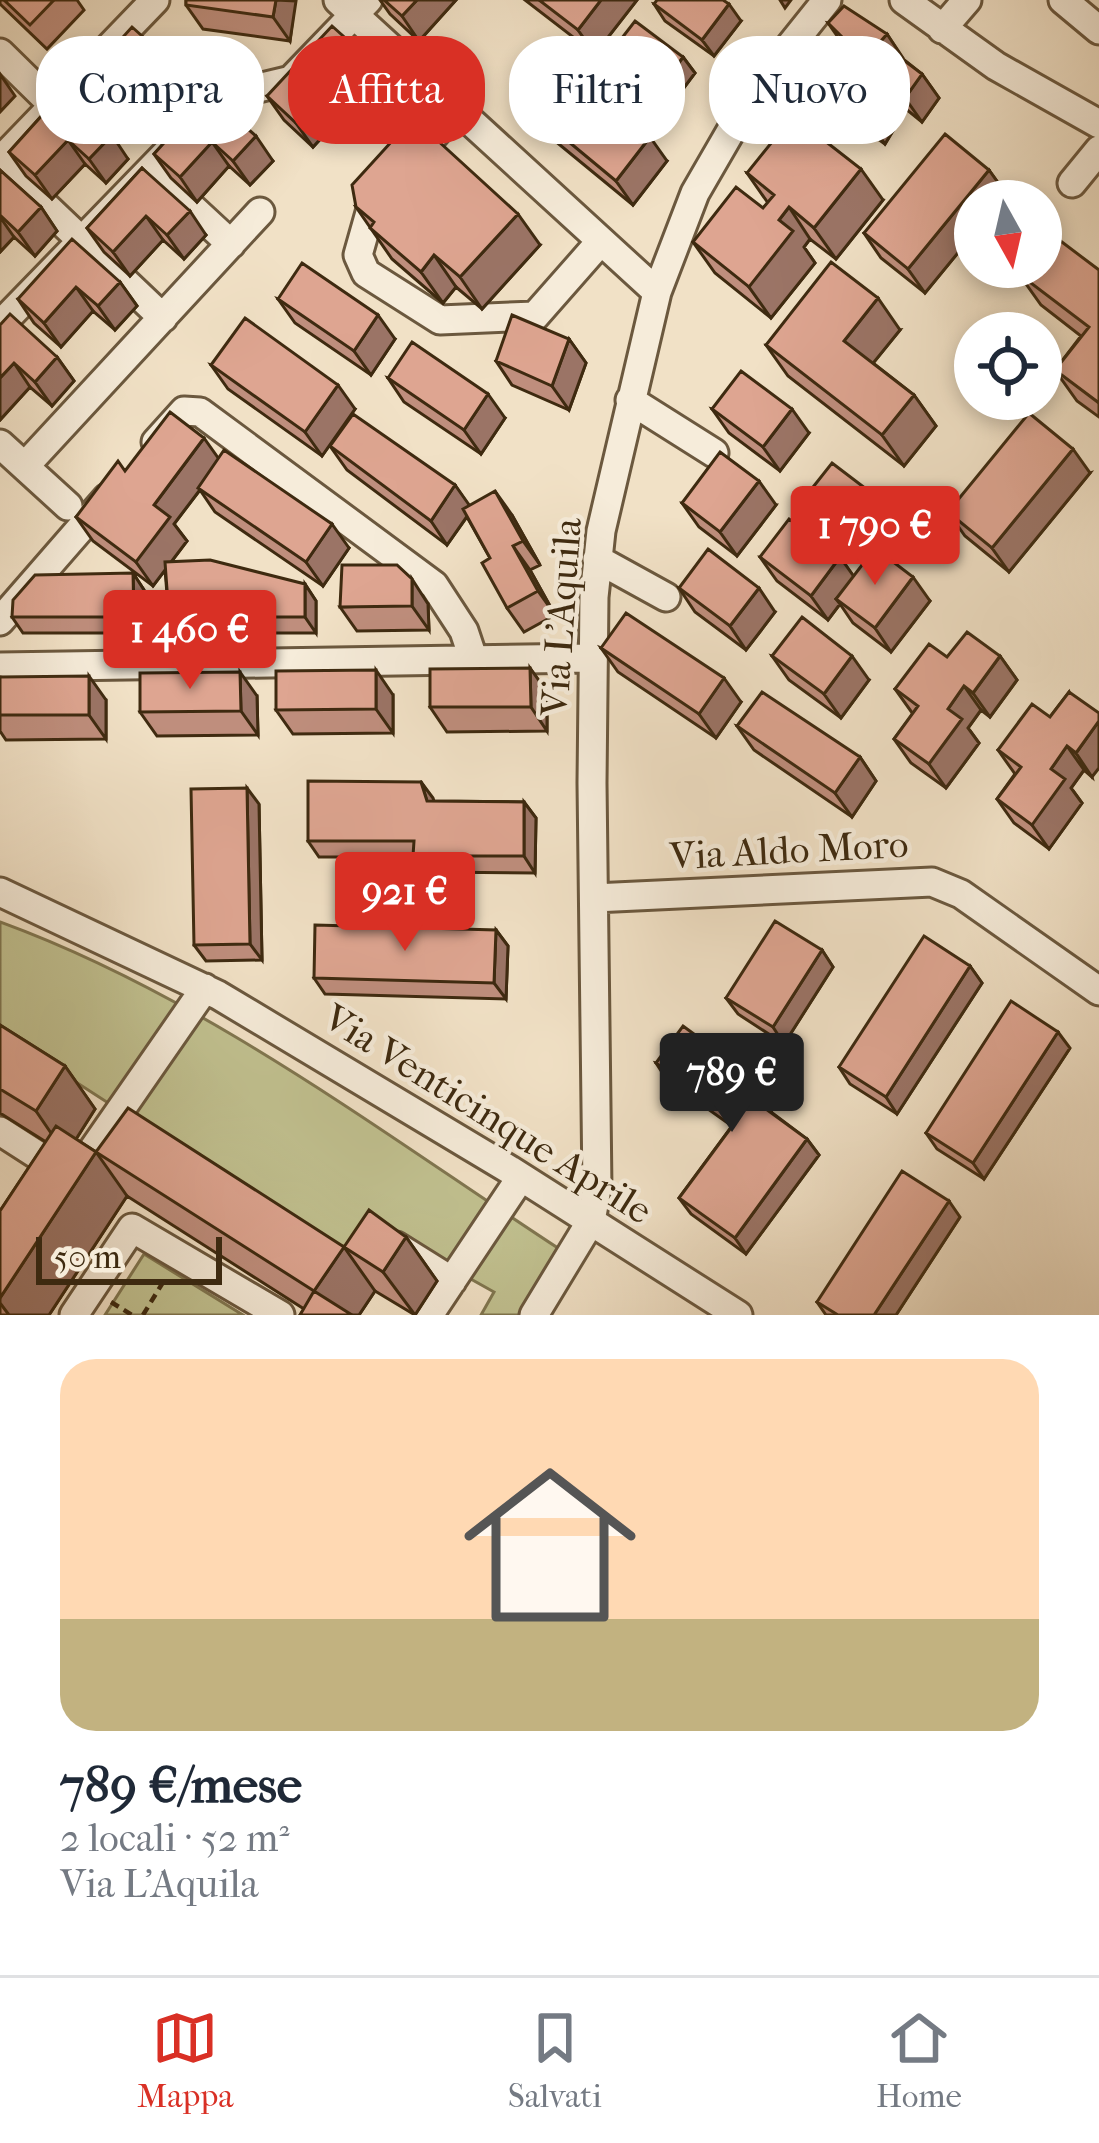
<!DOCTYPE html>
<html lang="it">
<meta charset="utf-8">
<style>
:root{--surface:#fff;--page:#f2f2f3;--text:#1f2937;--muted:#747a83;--line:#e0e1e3;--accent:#d93025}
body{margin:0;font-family:"IM FELL French Canon",serif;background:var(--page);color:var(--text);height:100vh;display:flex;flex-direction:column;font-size:45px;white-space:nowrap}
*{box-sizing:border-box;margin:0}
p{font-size:39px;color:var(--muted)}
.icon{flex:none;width:66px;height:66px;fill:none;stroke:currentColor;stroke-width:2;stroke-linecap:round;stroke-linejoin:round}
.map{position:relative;height:1315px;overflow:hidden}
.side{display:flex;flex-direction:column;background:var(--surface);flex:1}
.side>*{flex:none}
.top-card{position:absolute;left:36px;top:36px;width:1029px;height:108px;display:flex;gap:24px}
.needle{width:78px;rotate:172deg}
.controls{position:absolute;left:954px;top:180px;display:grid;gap:24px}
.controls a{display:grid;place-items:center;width:108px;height:108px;border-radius:50%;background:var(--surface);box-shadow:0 6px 18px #0003;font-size:60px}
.scale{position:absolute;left:36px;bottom:30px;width:186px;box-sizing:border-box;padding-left:12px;border:6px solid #3e2a10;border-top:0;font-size:33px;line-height:42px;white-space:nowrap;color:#3e2a10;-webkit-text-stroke:9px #f6ecda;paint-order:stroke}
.price{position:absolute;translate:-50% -102px;padding:0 27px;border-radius:12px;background:var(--accent);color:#fff;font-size:39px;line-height:78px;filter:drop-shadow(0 3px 6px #0008)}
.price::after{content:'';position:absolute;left:50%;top:72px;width:36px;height:27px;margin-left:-18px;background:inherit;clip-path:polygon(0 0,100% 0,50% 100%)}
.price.current{background:#222;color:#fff}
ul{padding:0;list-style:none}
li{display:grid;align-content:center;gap:24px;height:636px;padding:0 60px}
li span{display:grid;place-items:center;height:372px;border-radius:36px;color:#555}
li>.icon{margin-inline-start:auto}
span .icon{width:216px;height:216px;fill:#fffc;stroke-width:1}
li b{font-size:51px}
.tag{padding:0 42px;border-radius:48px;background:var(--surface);box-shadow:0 6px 18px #0003;font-size:42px;line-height:108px}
.tag.current{background:var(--accent);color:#fff}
.menu{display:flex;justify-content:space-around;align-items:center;height:168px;border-top:3px solid var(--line);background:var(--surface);font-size:33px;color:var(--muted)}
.menu a{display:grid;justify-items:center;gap:6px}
.menu .current{color:var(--accent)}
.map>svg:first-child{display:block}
.green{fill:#c1c190;stroke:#807650;stroke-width:3}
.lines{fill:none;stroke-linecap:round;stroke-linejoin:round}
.minor-casing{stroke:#6b583e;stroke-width:33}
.path{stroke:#3e2a10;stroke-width:4.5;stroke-dasharray:9 6;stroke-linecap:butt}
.minor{stroke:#f6ecda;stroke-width:27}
.wall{fill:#bf8e7d;stroke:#3e2a10;stroke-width:3}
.shaded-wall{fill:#9b7466;stroke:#3e2a10;stroke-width:3}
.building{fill:#dea591;stroke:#3e2a10;stroke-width:3}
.labels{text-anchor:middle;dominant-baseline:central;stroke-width:9;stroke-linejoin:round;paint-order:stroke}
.street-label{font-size:39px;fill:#3e2a10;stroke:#f6ecda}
</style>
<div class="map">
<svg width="1099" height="1315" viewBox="0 0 1099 1315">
<rect width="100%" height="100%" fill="#f1e1c6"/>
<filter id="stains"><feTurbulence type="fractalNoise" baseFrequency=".00167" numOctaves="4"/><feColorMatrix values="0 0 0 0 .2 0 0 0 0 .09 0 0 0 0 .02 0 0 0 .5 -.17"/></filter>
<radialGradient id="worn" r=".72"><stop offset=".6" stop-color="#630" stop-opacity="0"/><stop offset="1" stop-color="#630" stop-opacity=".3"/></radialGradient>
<path class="green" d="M0 922C203 996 382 1133 561 1250L522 1315H481L494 1292 385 1231 359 1265 0 1033Z
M144 1254 243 1315H105Z"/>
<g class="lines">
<g class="minor-casing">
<path id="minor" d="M338 0 657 292
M904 0 996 66 1099 124
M1063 0 1099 30
M942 29 967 0
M0 53 53 105
M0 161 155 0
M0 163 163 318
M408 164 457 109
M151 170 231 244
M1072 183 1099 150
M382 192 373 202 358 255 366 273 440 320 535 316 601 241
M0 325 221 97 291 80 368 0
M630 400 714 453
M156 442 184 411 200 412 434 585 464 631 473 658
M0 444 68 506
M25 466 260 212
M597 559 666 597
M0 621 107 498
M0 667 592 658
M0 892 218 995 510 1170 738 1315
M594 898 932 882 961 894 1099 991
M0 1131 67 1174
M74 1177 205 988
M396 1246 452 1281
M74 1315 132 1228 280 1315
M429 1315 521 1177
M534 1315 591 1221 597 1188 592 783 594 597 601 531 657 292 695 193 754 91 827 0"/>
</g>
<path class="path" d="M111 1302 132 1315
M143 1315 165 1279"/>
<use href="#minor" class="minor"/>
</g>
<path class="wall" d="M0 0H77L84 10 47 49 0 4Z
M186 0H295L290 41 203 29 186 5Z
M380 0H456L419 41 390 14Z
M525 0H637L595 54Z
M654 4 741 21 714 56 665 21Z
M828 23 887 34 903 59 922 74 939 98 922 122 906 109 885 144 832 106 815 82 842 43Z
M608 56 683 57 695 73 668 109 619 73Z
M180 70 197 94 174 119 153 100 121 135 95 112 78 87Z
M378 76 313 147 284 120 267 96Z
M64 91 128 159 106 183 85 164 52 199 26 176 9 152Z
M208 94 273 161 250 185 229 166 197 202 171 178 154 154Z
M522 103 667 161 633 205 538 127Z
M142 168 206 235 184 259 163 240 130 276 104 252 87 228Z
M0 170 41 207 57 231 35 256 14 237 0 252Z
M989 170 1006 194 1000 201H975V232L925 293 881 258 864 233Z
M747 173 883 200 836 259 810 239 804 247 815 263 771 318 715 273 693 242 763 208 768 203Z
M356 207 540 245 482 309 456 287 443 303 392 259Z
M1099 270V417L1077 401 1055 370 1081 336 1041 305 1019 274Z
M120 282 137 306 115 330 93 311 61 347 34 323 18 299Z
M278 299 395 339 371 375 295 323Z
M0 325 57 357 74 381 52 406 30 387 0 420Z
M900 330 873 363 914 395 936 426 904 466 788 376 766 345Z
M569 339 586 363 569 410 512 385 496 361Z
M211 365 355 409 322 456 228 389Z
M388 378 505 418 481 454 404 402Z
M712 409 809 433 780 471 729 433Z
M330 446 455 485 469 506 512 515 540 565 530 570 555 615 524 632 507 608 490 558 467 517 447 545 347 470Z
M219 459 349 548 323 586 215 512 200 490 174 524 187 541 171 562 305 584 316 601V633H180L169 617 165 570 153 586 93 541 76 517 125 471Z
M1090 473 1009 572 965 536 948 512Z
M802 501 899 525 879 552 930 601 891 652 853 623 840 604 828 620 777 581 760 557H840L854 577 866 560 819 525Z
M682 503 776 505 737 556 699 527Z
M133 573 144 590 145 633H23L12 617Z
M679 588 775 612 746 650 695 612Z
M428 604 429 630 357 631 340 607Z
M601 648 741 702 716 738 618 672Z
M772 656 869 680 841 718 789 680Z
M1000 656 1017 680 990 717 981 710 968 728 979 743 946 788 911 763 894 739 913 714 895 689 947 657Z
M530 668 547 692V731L447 732 430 707Z
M0 677 106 700V739L6 740 0 731Z
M1069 692 1092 777 1084 770 1071 788 1082 803 1049 849 1014 823 997 799 1015 774 998 750 1050 717Z
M393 695V733L293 734 276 710Z
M257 696 258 735 157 736 140 712Z
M737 726 860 757 876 781 852 817 754 750Z
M421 782 434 801 524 802 536 818 535 873 425 872 414 857H319L308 841Z
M259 804 262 960 206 961 194 945Z
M496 930 508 946 506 999 325 994 314 978Z
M822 950 833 967 784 1044 738 1014 726 998Z
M970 966 982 983 897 1114 850 1084 839 1067Z
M0 1025 65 1066 95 1109 76 1139 96 1152 344 1247 406 1237 437 1281 415 1315 375 1291 359 1315H300L304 1309 127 1196 49 1315H0V1211L46 1142 0 1113Z
M1070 1048 984 1179 937 1149 926 1133Z
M656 1063 766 1087 777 1103 771 1112 807 1139 819 1155 746 1254 691 1214 679 1198 732 1126 667 1080Z
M960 1217 896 1315H826L817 1302Z"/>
<path class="shaded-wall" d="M276 0 296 1 290 41 273 17Z
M417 0H456L419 41 402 16Z
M601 0H637L595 54 578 30Z
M780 0H791L785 8Z
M729 4 741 21 714 56 702 40Z
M887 34 903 58 897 67 880 42Z
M361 52 378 76 313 147 296 123Z
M683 57 695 73 668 109 657 93Z
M180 70 197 94 174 119 157 94Z
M0 74 15 96 0 112Z
M922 74 939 98 922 122 905 98Z
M136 75 153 100 121 135 104 111Z
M889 85 906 109 885 144 868 120Z
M112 135 128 159 106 183 89 159Z
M256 136 273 161 250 185 233 161Z
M650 137 667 161 633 205 616 181Z
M68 140 85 164 52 199 35 175Z
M212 142 229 166 197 202 180 177Z
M861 169 883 200 836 259 814 228Z
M989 170 1006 194 1000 201H975V232L925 293 908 269Z
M41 207 57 231 35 256 18 232Z
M789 207 810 239 804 247 815 263 771 318 749 287 779 220Z
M190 211 206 235 184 259 167 235Z
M518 214 540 245 482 309 460 277Z
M146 216 163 240 130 276 113 252Z
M0 217 14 237 0 252Z
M434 255 456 287 443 303 421 272Z
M120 282 137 306 115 330 98 306Z
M76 287 93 311 61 347 44 323Z
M878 298 900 330 866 372 844 341Z
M378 315 395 339 371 375 354 351Z
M569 339 586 363 569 410 552 386Z
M57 357 74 381 52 406 35 382Z
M14 363 30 387 0 420V378Z
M338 385 355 409 322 456 305 432Z
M488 394 505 418 481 454 464 430Z
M914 395 936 426 904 466 882 435Z
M792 409 809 433 780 471 763 447Z
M204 438 221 462 174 524 187 541 153 586 136 562 154 505Z
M1073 449 1090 473 1009 572 992 548Z
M759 481 776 505 737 556 720 532Z
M455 485 472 509 447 545 431 521Z
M495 491 512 515 540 565 523 541Z
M882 501 899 525 870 563 853 539Z
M332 524 349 548 323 586 306 562Z
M513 546 530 570 555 615 538 591Z
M840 557 857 581 836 599 840 604 828 620 811 596Z
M133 573 144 590 145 633 134 617Z
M913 577 930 601 891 652 875 628Z
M412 579 428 604 429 630 412 606Z
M305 584 316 601V633L305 617Z
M759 588 775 612 746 650 730 626Z
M852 656 869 680 841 718 824 694Z
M1000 656 1017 680 990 717 973 693Z
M530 668 547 692V731L531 707Z
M376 670 393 695V733L376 709Z
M240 672 257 696 258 735 241 711Z
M89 676 106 700V739L89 715Z
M724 678 741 702 716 738 699 714Z
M964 686 981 710 968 728 979 743 946 788 929 764 948 709Z
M1099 721V768L1092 777 1076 753Z
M1067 746 1084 770 1071 788 1082 803 1049 849 1032 825 1051 769Z
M860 757 876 781 852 817 835 793Z
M421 782 433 798 439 818 427 801Z
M247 788 259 804 262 960 250 944Z
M524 802 536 818 535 873 524 856Z
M496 930 508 946 506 999 494 983Z
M822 950 833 967 784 1044 773 1027Z
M970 966 982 983 897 1114 886 1097Z
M1058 1032 1070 1048 984 1179 973 1163Z
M65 1066 95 1109 66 1155 36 1111Z
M766 1087 777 1103 767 1117 755 1101Z
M807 1139 819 1155 746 1254 735 1238Z
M96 1152 127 1196 49 1315H9L0 1303V1298Z
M949 1201 960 1217 896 1315H874Z
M406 1237 437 1281 415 1315 383 1272Z
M344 1247 375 1291 359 1315H331L314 1291Z"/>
<path class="building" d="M4 0H54L30 25Z
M186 0H276L273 17 186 5Z
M384 0H417L402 16Z
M539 0H601L578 30Z
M657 0H723L729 4 702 40 654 4Z
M844 6 887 34 880 42 922 74 905 98 889 85 868 120 815 82 844 39 828 23Z
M635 21 683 57 657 93 608 56Z
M332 26 361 52 296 123 267 96Z
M132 27 180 70 157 94 136 75 104 111 78 87Z
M556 60 650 137 616 181 522 103Z
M64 91 112 135 89 159 68 140 35 175 9 152Z
M208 94 256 136 233 161 212 142 180 177 154 154Z
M793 116 861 169 814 228 789 207 779 220 793 231 749 287 693 242 736 187 763 208 774 195 747 173Z
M413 118 518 214 460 277 434 255 421 272 370 228 374 222 356 207 352 185Z
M945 134 989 170 908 269 864 233Z
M142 168 190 211 167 235 146 216 113 252 87 228Z
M0 170 41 207 18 232 0 215Z
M1050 233 1099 270V403L1055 370 1089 327 1019 274 1024 267H1041V245Z
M72 239 120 282 98 306 76 287 44 323 18 299Z
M831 262 878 298 844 341 914 395 882 435 766 345Z
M302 263 378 315 354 351 278 299Z
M10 314 57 357 35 382 14 363 0 378V325Z
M512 315 569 339 552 386 496 361Z
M245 318 338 385 305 432 211 365Z
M412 342 488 394 464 430 388 378Z
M741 371 792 409 763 447 712 409Z
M170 412 204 438 154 505 170 517 136 562 76 517 118 461 125 471Z
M1029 413 1073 449 992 548 948 512Z
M353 414 455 485 431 521 330 446Z
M224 450 332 524 306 562 198 488Z
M720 452 759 481 720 532 682 503Z
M832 463 882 501 853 539 802 501Z
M495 491 523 541 513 546 538 591 507 608 482 563 490 558 463 509Z
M789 519 840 557 811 596 760 557Z
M875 548 913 577 875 628 836 599Z
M708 549 759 588 730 626 679 588Z
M210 560 305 584V617H169L165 562Z
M342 565H397L412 579V606L340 607Z
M133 573 134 617H12L13 600 35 575Z
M626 613 724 678 699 714 601 648Z
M802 617 852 656 824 694 772 656Z
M967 632 1000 656 973 693 964 686 948 709 962 719 929 764 894 739 918 706 895 689 929 644 947 657Z
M530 668 531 707H430V669Z
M376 670V709L276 710V671Z
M240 672 241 711 140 712V673Z
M89 676V715H0V677Z
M762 692 860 757 835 793 737 726Z
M1069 692 1099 713V721L1076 753 1067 746 1051 769 1065 779 1032 825 997 799 1021 767 998 750 1032 704 1050 717Z
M308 781 421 782 427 801 524 802V856H413L414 841H308Z
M247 788 250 944 194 945 191 789Z
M775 921 822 950 773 1027 726 998Z
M315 925 496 930 494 983 314 978Z
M924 936 970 966 886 1097 839 1067Z
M1011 1001 1058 1032 973 1163 926 1133Z
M0 1025 65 1066 36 1111 0 1089Z
M683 1026 766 1087 755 1101 807 1139 735 1238 679 1198 736 1121 656 1063Z
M128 1108 344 1247 314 1291 352 1315H300L314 1291 96 1152 0 1298V1211L56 1126 96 1152Z
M902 1171 949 1201 874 1315H838L817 1302Z
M369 1210 406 1237 383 1272 344 1247Z"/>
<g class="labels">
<g class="street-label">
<text transform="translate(561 617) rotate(-86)">Via L'Aquila</text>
<text transform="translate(789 850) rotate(-3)">Via Aldo Moro</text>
<text transform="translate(488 1114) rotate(32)">Via Venticinque Aprile</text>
</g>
</g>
<rect width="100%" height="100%" filter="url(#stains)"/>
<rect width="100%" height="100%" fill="url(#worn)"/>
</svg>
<div class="controls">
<a><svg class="needle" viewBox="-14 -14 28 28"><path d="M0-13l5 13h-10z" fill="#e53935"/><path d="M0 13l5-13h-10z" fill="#747a83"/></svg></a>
<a><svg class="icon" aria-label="locate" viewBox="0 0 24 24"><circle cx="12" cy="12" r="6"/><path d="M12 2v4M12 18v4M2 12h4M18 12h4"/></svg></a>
</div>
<div class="scale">50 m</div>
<b class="price" style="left:875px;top:588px">1 790 €</b>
<b class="price" style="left:190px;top:692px">1 460 €</b>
<b class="price" style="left:405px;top:954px">921 €</b>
<b class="price current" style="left:732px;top:1135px">789 €</b>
<div class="top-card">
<a class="tag">Compra</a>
<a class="tag current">Affitta</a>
<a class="tag">Filtri</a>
<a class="tag">Nuovo</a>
</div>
</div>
<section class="side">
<ul>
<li><span style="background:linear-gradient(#ffd9b3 70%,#c2b280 0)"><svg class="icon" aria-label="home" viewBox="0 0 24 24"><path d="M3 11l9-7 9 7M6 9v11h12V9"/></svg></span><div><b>789 €/mese</b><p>2 locali · 52 m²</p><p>Via L'Aquila</p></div></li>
</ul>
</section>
<nav class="menu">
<a class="current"><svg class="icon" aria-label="map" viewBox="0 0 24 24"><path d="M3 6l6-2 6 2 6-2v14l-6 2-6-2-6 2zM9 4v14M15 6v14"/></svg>Mappa</a>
<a><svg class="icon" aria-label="saved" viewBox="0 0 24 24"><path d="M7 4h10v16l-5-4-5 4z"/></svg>Salvati</a>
<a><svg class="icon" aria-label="home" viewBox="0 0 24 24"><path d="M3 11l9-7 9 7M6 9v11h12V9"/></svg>Home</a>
</nav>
